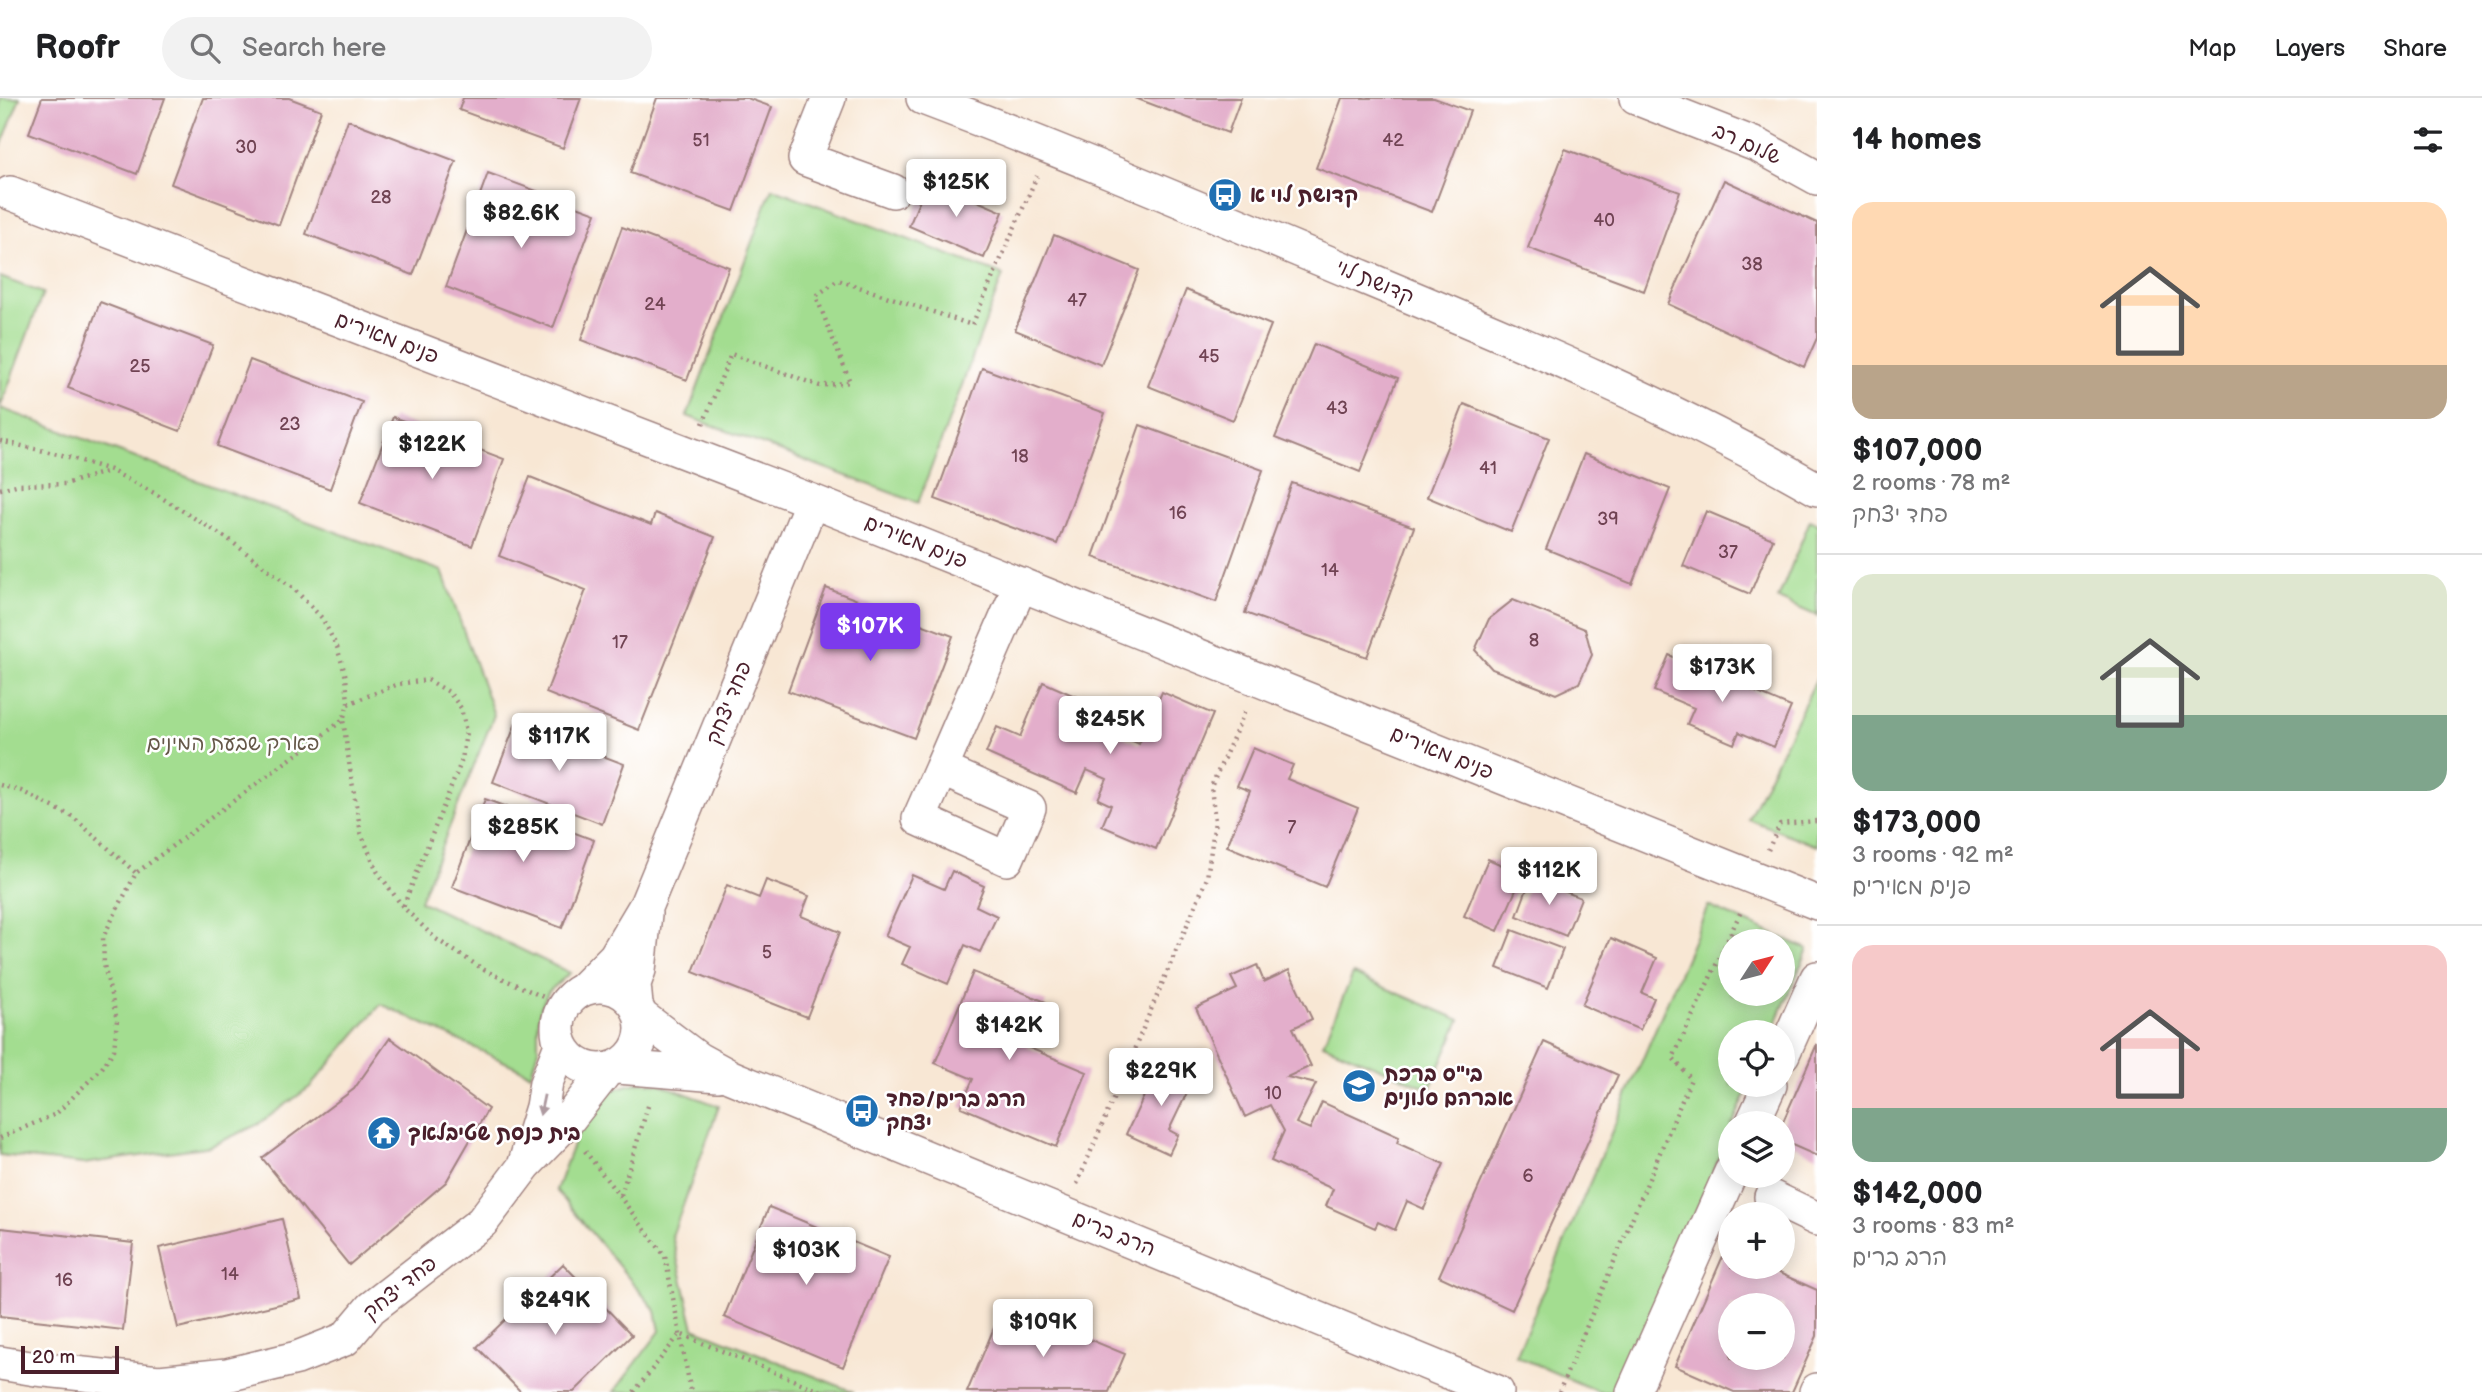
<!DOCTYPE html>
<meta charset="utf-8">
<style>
:root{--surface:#fff;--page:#f2f2f2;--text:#202124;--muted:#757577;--line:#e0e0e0;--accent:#7c3aed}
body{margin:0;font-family:"Balsamiq Sans","Playpen Sans Hebrew",sans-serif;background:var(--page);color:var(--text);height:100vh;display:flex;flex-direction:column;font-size:26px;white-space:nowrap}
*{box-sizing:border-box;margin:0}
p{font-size:23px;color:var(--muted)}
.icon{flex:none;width:38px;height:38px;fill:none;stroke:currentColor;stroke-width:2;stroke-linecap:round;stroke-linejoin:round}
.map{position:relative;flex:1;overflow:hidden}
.side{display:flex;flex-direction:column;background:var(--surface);width:665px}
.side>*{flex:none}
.needle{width:46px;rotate:54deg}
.controls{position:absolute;left:1718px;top:831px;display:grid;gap:14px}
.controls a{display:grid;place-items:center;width:77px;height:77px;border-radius:50%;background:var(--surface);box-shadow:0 4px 18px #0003;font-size:35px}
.scale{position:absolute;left:21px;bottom:18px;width:98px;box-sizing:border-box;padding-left:7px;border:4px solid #4a1f2b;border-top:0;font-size:19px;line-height:24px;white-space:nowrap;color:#4a1f2b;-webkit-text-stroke:5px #fff;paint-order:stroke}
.price{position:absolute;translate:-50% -60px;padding:0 16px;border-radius:7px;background:#fff;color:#222;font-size:23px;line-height:46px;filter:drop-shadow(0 2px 4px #0008)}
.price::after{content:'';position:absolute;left:50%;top:42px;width:21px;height:16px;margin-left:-10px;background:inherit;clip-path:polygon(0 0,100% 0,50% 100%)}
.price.selected{background:var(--accent);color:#fff}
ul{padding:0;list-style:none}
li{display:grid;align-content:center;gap:14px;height:371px;padding:0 35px}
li+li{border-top:2px solid var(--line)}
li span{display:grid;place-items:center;height:217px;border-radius:21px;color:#555}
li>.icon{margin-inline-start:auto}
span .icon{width:126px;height:126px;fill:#fffc;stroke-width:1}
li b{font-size:30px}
h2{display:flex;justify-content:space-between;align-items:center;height:84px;padding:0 35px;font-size:30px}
header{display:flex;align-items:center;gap:42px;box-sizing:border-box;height:98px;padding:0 35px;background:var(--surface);border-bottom:2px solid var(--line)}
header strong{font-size:33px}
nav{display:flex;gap:38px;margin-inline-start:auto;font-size:24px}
.search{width:490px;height:63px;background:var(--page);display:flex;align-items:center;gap:18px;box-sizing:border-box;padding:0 24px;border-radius:38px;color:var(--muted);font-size:26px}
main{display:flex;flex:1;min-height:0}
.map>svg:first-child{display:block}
.green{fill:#a3dd90;stroke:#767e5e;stroke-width:2;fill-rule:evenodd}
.building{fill:#e3aecb;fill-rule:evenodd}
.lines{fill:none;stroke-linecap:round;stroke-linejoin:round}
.minor-casing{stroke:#a18380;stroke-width:36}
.path{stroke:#a18380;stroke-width:4.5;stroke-dasharray:2 5;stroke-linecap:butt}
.minor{stroke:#fff;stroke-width:33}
.oneway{fill:#ae9aa0}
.labels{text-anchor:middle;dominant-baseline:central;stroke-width:5;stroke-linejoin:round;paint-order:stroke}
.number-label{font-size:18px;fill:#704353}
.street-label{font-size:21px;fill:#4a1f2b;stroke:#fff}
.poi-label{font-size:21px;font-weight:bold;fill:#4a1f2b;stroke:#fff;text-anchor:start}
.park-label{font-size:21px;fill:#655849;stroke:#fff}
</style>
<header>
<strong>Roofr</strong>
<div class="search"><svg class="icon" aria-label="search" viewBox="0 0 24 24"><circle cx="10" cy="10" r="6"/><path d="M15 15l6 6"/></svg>Search here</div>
<nav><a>Map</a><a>Layers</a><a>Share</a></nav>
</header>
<main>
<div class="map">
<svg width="1817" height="1294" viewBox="0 0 1817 1294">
<rect width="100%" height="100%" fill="#fff"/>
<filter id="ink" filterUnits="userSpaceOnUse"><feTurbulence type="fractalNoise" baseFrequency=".0143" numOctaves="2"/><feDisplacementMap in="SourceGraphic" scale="14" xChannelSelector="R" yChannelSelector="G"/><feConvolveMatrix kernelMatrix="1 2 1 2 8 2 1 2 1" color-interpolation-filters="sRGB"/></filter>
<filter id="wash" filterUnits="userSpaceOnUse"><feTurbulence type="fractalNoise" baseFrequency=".00686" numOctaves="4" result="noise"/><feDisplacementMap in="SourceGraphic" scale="28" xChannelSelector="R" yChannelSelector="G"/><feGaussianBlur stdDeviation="1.57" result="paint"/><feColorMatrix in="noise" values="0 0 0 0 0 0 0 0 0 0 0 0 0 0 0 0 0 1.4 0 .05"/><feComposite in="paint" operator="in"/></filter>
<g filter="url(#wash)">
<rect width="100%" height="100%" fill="#f8e7d4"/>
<path class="green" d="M0 0H20L0 51Z
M772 90 1003 177 918 405 687 318Z
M0 179 43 195 0 310 442 473 494 617 420 803 570 875 548 894 541 909 538 926V951L531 976 381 906 310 989 257 1027 211 1048 83 1066 0 1057Z
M1810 422 1817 426V518L1778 501Z
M1817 580V748L1748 721Z
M1708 808 1808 851 1772 934H1731V987H1750L1733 1025 1731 1026V1032L1619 1294H1599L1516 1258ZM1731 844H1783V896H1731Z
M1353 876 1460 922 1430 991 1323 946Z
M641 984 660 986 719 1008 672 1138 694 1230 854 1294H614L660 1233 656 1213 556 1092C568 1063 577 1025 600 1001 611 991 627 987 641 984Z"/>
<g id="blocks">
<path class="building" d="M42 0H165L137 76 29 35Z
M203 0H289L321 12 279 127 171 86Z
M463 0H581L563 50 459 12Z
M657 0H747L772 9 734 113 630 75Z
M1135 0H1241L1228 35Z
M1342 0H1434L1470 13 1432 114 1316 70Z
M348 22 456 63 413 177 306 136Z
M1565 51 1680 94 1644 193 1528 150Z
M488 75 596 115 553 230 446 189Z
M928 82 1003 114 984 160 909 128Z
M1724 82 1817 125V240L1804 269 1668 206Z
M622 129 729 169 687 282 581 242Z
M1054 137 1139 172 1101 267 1015 232Z
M1186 192 1271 227 1233 322 1148 288Z
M100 204 213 247 180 333 68 290Z
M1314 246 1398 280 1360 374 1275 340Z
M250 262 362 304 330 391 217 348Z
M982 270 1105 315 1057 446 935 401Z
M1464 306 1549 340 1511 434 1427 399Z
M393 319 504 361 472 448 360 405Z
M1140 327 1263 372 1216 504 1093 459Z
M1584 356 1670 391 1632 486 1546 451Z
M530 379 651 427 655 415 715 439 639 632 546 595 586 492 499 458Z
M1292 385 1414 429 1367 559 1245 515Z
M1706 413 1773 441 1750 496 1683 468Z
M826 490 953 538 914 640 788 593Z
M1513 502 1585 531 1592 557 1579 585 1556 596 1492 571 1475 552 1489 521Z
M1669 557 1791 609 1774 649 1739 634 1734 646 1687 626 1694 610 1654 593Z
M1043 584 1118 617 1111 633 1139 646 1162 594 1213 616 1156 751 1102 728 1111 707 1098 701 1107 681 1087 672 1077 695 986 655 997 629 1020 639Z
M516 625 624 666 602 726 493 684Z
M1253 650 1293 667 1287 681 1358 710 1325 789 1227 748 1250 693 1237 688Z
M485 701 594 742 562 830 452 789Z
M1488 761 1523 776 1498 833 1464 818Z
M952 773 984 788 976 808 997 818 980 854 965 847 948 886 902 866 910 849 885 838 912 777 944 791Z
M1531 780 1581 800 1566 838 1517 818Z
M766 782 809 798 801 818 840 834 807 919 693 874 727 787 759 800Z
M1512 832 1563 851 1548 890 1497 870Z
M1611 840 1657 860 1642 895 1654 900 1640 932 1582 907Z
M1257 867 1264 884 1289 872 1312 921 1293 930 1311 968 1287 979 1316 986 1296 1025 1310 1031 1322 1004 1399 1039 1397 1045 1444 1066 1424 1111 1407 1103 1395 1132 1378 1124 1375 1130 1326 1108 1333 1091 1271 1063 1284 1033 1270 1007 1245 1019 1196 910 1237 891 1231 879Z
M973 874 1046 904 1027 949 1087 974 1056 1049 961 1009 973 981 935 965Z
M390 940 488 1011 446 1084 349 1167 262 1060 354 991Z
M1544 944 1618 977 1512 1212 1439 1178Z
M1817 946V1058L1783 1043 1782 1026Z
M1160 964 1194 980 1169 1032 1178 1037 1169 1056 1126 1036Z
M769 1109 889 1159 843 1269 724 1219Z
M282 1121 301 1201 178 1230 159 1150Z
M1 1130 133 1145 123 1232 0 1218Z
M1726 1151 1731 1153V1169H1766L1817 1192V1238L1792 1294H1734L1675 1268ZM1731 1208H1783V1260H1731Z
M563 1166 632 1237 574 1294H521L477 1249Z
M1004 1206 1125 1256 1109 1294H967Z"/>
</g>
</g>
<g filter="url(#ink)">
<use href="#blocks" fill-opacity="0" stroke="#a18380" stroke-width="2"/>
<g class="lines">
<g class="minor-casing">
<path id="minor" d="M829 0 805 61 893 93
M923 0C1069 55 1212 116 1356 176 1512 241 1670 306 1817 391
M1636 0 1759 48 1817 80
M10 95 812 403 1817 805
M941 671 1029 710 1007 761 919 721Z
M941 671 1021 486
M558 930a42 42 0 1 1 84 0a42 42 0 1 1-84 0Z
M582 892 615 859 646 807 812 403
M636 907 634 886 639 872 645 816
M641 918 698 961 731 979 1497 1294
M1783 956 1817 880
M618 969 718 977
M1752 1026 1770 987
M525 1065 542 1009 546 985 561 947
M1771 1099 1817 1121
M0 1265 36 1271 159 1284 227 1277 297 1260 345 1241 371 1210 482 1124 525 1067 564 1027 607 972
M1633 1294 1731 1074
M1816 1294 1817 1292"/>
</g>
<path class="path" d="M703 326 731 256 820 288 850 284 816 198 838 182 972 227 1037 78
M0 343 62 357 110 372 154 395 228 441 294 491 322 520 337 549 346 579 348 606 343 622 351 678 361 735 377 773 403 809 436 841 486 873 552 903
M0 391 16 387 65 386 109 373
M348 606 398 586 428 582 449 594 461 610 466 634 462 662 403 809
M0 687 21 693 73 719 136 775
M1768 752 1780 726 1817 723
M0 1040 56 1016 102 970 114 952 117 922 104 867 103 839 136 775 343 622
M585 1053 665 1158 691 1294
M1077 1086 1207 780 1215 723 1211 689 1246 611
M621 1097 649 1005
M634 1294 680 1236 823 1294
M1559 1294 1691 981 1673 960 1742 811"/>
<use href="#minor" class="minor"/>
</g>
<defs><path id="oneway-solid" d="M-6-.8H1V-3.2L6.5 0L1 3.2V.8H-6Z" transform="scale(1.75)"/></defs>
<use class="oneway" href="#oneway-solid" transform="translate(542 1007) rotate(102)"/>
</g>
<defs>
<g id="bus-disc" transform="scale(1.75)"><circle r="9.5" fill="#1f6fb2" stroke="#fff"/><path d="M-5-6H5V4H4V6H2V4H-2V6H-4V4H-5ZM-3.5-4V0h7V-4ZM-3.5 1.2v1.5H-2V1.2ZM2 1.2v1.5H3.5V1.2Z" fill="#fff"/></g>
<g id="school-disc" transform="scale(1.75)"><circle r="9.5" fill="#1f6fb2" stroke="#fff"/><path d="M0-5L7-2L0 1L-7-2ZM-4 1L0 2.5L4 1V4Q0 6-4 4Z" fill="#fff"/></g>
<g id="temple-disc" transform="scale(1.75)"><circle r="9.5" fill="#1f6fb2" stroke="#fff"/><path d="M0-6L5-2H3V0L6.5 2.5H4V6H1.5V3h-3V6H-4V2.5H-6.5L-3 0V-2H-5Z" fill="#fff"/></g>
</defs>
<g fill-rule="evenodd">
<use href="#bus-disc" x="1225" y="97"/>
<use href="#school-disc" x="1359" y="988"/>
<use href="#bus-disc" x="862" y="1013"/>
<use href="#temple-disc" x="384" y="1035"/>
</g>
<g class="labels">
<g class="number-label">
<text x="701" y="42">51</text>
<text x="1393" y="42">42</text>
<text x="246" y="49">30</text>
<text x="381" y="99">28</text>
<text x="1604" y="122">40</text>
<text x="1752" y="166">38</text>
<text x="1077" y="202">47</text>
<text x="655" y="206">24</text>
<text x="1209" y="258">45</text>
<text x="140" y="268">25</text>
<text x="1337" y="310">43</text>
<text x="290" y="326">23</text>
<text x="1020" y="358">18</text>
<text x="1488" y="370">41</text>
<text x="1178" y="415">16</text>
<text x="1608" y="421">39</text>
<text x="1728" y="454">37</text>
<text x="1330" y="472">14</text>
<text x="1534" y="542">8</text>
<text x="620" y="544">17</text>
<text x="1292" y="729">7</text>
<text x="767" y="854">5</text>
<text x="1273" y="995">10</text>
<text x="1528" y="1078">6</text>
<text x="230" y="1176">14</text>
<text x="64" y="1182">16</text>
</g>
<g class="street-label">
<text transform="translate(1747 46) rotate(24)">שלום רב</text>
<text transform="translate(1375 184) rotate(23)">קדושת לוי</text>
<text transform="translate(387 240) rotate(21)">פנים מאירים</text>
<text transform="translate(916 444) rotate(22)">פנים מאירים</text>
<text transform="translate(729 605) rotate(-68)">פחד יצחק</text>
<text transform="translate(1442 655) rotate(22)">פנים מאירים</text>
<text transform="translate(1114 1136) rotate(22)">הרב ברים</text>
<text transform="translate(400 1190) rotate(-39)">פחד יצחק</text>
</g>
<g class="poi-label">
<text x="1250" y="97">קדושת לוי א</text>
<text x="1384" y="976">בי"ס ברכת<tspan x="1384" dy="24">אברהם סלונים</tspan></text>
<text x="886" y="1001">הרב ברים/פחד<tspan x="886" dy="24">יצחק</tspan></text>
<text x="408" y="1035">בית כנסת שטיבלאך</text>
</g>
<g class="park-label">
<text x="233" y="645">פארק שבעת המינים</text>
</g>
</g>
</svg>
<div class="controls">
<a><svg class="needle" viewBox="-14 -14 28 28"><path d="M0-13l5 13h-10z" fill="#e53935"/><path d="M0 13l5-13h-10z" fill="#757577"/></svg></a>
<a><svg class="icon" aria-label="locate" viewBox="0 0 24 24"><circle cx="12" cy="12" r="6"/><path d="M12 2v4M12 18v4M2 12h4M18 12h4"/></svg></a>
<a><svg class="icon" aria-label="layers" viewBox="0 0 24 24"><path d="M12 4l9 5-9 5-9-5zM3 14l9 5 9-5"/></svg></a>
<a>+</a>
<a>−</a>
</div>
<div class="scale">20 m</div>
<b class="price" style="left:956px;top:121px">$125K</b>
<b class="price" style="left:521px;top:152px">$82.6K</b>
<b class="price" style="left:432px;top:383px">$122K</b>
<b class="price selected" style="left:870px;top:565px">$107K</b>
<b class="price" style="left:1722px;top:606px">$173K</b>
<b class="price" style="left:1110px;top:658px">$245K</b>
<b class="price" style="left:559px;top:675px">$117K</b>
<b class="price" style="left:523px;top:766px">$285K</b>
<b class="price" style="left:1549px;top:809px">$112K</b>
<b class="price" style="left:1009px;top:964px">$142K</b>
<b class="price" style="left:1161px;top:1010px">$229K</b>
<b class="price" style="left:806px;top:1189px">$103K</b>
<b class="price" style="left:555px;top:1239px">$249K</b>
<b class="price" style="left:1043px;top:1261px">$109K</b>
</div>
<section class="side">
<h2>14 homes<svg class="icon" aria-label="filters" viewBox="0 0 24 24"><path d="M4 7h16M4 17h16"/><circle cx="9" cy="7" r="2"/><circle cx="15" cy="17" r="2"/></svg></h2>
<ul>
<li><span style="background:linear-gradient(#ffd9b3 75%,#b9a48a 0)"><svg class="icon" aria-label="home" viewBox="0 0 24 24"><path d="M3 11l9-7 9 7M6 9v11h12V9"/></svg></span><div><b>$107,000</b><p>2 rooms · 78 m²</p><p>פחד יצחק</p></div></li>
<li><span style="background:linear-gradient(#dfe7d0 65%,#7fa58c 0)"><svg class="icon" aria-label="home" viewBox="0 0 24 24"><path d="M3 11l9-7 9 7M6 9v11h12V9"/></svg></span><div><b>$173,000</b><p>3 rooms · 92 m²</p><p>פנים מאירים</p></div></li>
<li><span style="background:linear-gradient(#f6c9c9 75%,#7fa58c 0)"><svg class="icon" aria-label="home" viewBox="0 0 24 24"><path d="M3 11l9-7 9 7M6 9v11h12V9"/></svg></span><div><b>$142,000</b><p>3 rooms · 83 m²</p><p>הרב ברים</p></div></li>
</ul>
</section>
</main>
